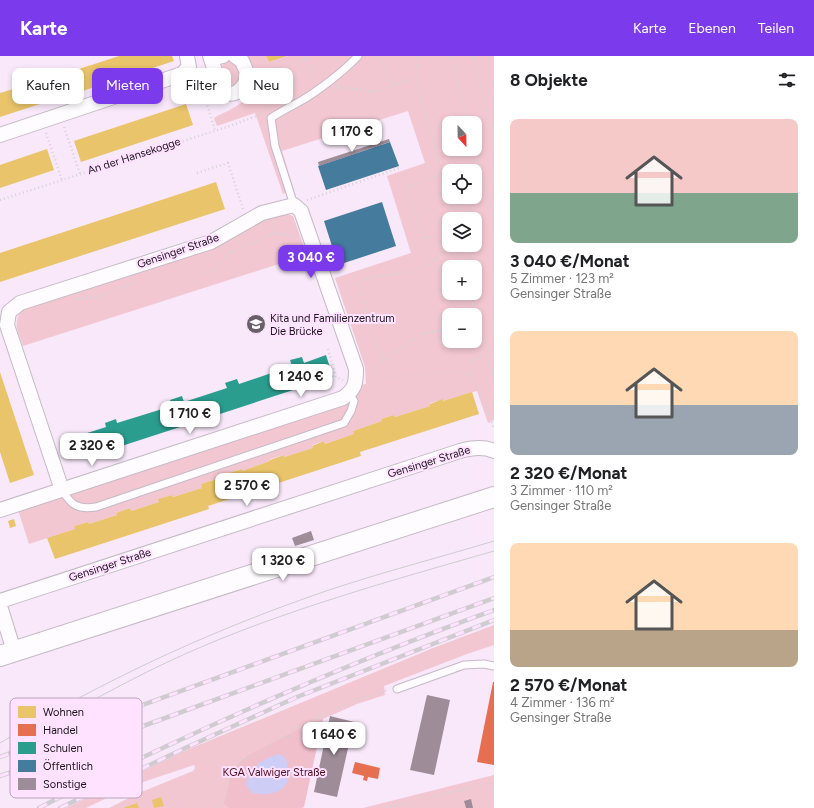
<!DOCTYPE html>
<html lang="de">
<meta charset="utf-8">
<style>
:root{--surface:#fff;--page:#f6f6f6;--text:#202124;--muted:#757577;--accent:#7c3aed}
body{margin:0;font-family:Figtree,sans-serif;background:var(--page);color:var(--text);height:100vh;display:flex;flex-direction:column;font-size:15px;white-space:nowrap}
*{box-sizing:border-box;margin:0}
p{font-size:13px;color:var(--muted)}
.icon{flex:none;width:22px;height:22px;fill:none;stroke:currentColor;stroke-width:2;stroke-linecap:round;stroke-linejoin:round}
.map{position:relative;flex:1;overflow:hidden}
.drawer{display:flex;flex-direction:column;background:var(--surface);width:320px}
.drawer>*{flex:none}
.top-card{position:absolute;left:12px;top:12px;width:380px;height:36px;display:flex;gap:8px}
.needle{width:26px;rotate:158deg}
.buttons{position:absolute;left:442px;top:60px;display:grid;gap:8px}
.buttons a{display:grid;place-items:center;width:40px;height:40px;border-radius:8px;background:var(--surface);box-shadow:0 2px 6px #0003;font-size:20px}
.price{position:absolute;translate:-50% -34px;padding:0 9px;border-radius:8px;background:#fff;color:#222;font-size:13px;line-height:26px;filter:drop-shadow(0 1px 2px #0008)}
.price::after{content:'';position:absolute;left:50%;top:24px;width:12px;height:9px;margin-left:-6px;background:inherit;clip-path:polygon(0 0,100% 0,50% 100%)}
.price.selected{background:var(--accent);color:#fff}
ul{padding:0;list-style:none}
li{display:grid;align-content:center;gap:8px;height:212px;padding:0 16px}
li span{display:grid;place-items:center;height:124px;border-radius:8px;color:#555}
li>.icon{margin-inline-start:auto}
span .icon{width:72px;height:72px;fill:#fffc;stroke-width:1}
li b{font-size:17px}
h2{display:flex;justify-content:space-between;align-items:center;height:48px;padding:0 16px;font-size:17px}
.chip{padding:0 14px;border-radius:8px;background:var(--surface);box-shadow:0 2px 6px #0003;font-size:14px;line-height:36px}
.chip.selected{background:var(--accent);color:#fff}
header{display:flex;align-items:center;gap:24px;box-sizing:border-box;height:56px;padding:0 20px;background:var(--accent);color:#fff}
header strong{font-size:19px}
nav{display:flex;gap:22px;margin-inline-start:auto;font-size:14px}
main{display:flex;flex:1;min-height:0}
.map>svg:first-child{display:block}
.green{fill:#f2c7d2;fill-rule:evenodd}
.forest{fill:#f0bfcb}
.water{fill:#cdcdf6}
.homes{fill:#e9c46a}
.shops{fill:#e76f51}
.schools{fill:#2a9d8f}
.public{fill:#457b9d}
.building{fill:#9e8c99}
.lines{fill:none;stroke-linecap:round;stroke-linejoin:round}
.lane-casing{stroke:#c5b9c6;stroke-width:9}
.street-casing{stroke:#c5b9c6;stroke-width:16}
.secondary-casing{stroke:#c5b9c6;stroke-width:22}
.path{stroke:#d6d2d6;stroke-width:2.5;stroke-dasharray:1 3;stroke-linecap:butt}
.lane{stroke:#fefcfe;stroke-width:7}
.street{stroke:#fefcfe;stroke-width:14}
.secondary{stroke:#fefcfe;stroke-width:20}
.tram{stroke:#d0cbd0;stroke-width:1}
.rail-casing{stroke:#d0cbd0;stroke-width:4.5}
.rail{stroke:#fee2ff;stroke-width:3;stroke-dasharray:9;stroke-linecap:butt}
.labels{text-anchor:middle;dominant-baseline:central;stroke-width:4;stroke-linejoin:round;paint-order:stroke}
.street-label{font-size:11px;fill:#1d141e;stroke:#fee2ff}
.poi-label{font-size:11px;fill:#1d141e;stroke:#fee2ff;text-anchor:start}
.park-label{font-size:11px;fill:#4e0c1c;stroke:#fee2ff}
.key{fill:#fee2ff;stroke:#baa4bc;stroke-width:1}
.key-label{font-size:11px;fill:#1d141e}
</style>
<header>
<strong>Karte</strong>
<nav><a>Karte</a><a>Ebenen</a><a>Teilen</a></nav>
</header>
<main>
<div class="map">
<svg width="494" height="752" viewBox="0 0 494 752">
<rect width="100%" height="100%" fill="#f8e8f9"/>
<path class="green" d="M241 0H266L269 6 288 0H494V364L488 367 477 335 443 345 442 344 430 347V350L395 361 394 359 381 363 382 365 353 375 354 378 325 388 324 385 312 389 313 392 284 401V399L270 403V405L242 415 241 413 228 417 229 419 201 428 202 432 173 441 172 439 159 443V446L131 455 130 452 116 457 117 459 89 468 87 466 74 470 75 473 29 488 18 454 359 329 366 328 365 311 335 222 411 197 387 120 425 107 408 55 282 95 294 134 283 138 255 57 217 70 214 62C229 54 264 41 253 18 250 12 245 6 241 0ZM449 67H475V93H449ZM449 115H475V141H449ZM449 163H475V189H449ZM449 211H475V237H449ZM449 259H475V285H449Z
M228 4H232L242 16 237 28 230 30 226 29 219 13Z
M285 157 293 160 307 199 23 290C18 276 12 267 22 254L223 188 250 168Z
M494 569V589L467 598 384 630 385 639 357 648 323 663 303 752H109L139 737 193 715 195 712 194 709 134 729 86 752H66L182 696 433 592Z
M494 719V752H363Z"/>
<path class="forest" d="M323 663 304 751 298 752H229L224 747 231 719 238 708 249 699 308 668Z"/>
<path class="water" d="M280 698 286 703C287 708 289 714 289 718 288 738 267 740 252 737L246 729C248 712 264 701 280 698Z"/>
<path class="homes" d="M119 0H172L174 5 52 45 45 24Z
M266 0H287L269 6Z
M33 27 40 48 0 61V37Z
M186 48 193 69 81 106 74 85Z
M47 93 54 114 0 132V109Z
M216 126 225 153 0 226V197Z
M0 316 34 419 10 427 0 396Z
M472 336 479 358 360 396 361 400 208 450 209 453 55 503 47 482 75 473 74 470 88 466 89 468 117 459 116 457 130 452 131 455 159 446 158 443 172 439 173 441 202 432 201 428 229 419 228 417 242 413V415L270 405V404L284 399V401L313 392 312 390 324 385 325 388 354 378 353 375 382 365 381 363 394 359 395 361 430 350V348L443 343V345Z
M14 463 16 470 10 472 8 465Z
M161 741 164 750 154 752 152 744Z
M137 747 139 752H123Z"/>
<path class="shops" d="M493 626H494V709L477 706Z
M355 706 380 712 378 723 368 721 367 725 363 724 364 720 352 717Z"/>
<path class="schools" d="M326 299 333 321 91 400 84 378 106 371 105 367 116 363 117 367 172 350 170 344 182 340 184 346 227 332 225 327 237 323 239 328 292 310 290 304 302 301 304 307Z"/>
<path class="public" d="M390 86 399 110 326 134 318 110Z
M382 146 396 190 338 209 324 165Z"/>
<path class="building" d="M389 83 390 86 319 110 318 106Z
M311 475 314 484 295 490 292 482Z
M427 639 450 644 434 719 410 714Z
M330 660 354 666 337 741 314 736Z
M471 743 473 752H466L464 745Z"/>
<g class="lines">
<g class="lane-casing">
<path id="lane" d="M294 149 275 90 271 62C280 56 290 51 299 46 317 36 344 15 358 0
M62 434C71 449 78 454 96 451L344 367 351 355 354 345 349 337
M397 633 464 609 484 608 494 610"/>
</g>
<g class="street-casing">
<path id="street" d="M210 0 222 36C237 42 244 32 248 19L242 5 235 0
M211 3 223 0
M0 79 182 18 189 11 187 0
M0 454 343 342C355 333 356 328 356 313L301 155 294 149 262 157 211 186 20 247 9 256 7 269 62 434
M0 545 460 395C471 392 483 390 494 395
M0 550 14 595"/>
</g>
<g class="secondary-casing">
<path id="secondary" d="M0 600 494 441"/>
</g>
<path class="path" d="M306 0 314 26
M378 0 384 10 392 30
M418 0 416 26 449 140
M451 0 468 67
M473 0 494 89
M198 19 215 74
M259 20 307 3 311 0
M259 27 268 55
M336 31 377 36 416 21
M64 71 80 118
M46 77 62 124
M475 93 494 165
M197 117 228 107 243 153
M442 117 449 120
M443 119 406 131 424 183 449 174
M449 141 456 163
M459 141 466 163
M0 144 230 70 264 57
M307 144 399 112
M273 166 275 177
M455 189 462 211
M155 218 200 219 213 215 228 197 275 177 297 181
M359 227 368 267 383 304
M339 228 359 227 373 221 409 216 426 210 448 192 455 190
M471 237 490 298 470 305 472 319
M78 243C99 242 117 234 136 225
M475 271 476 272 482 271
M328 293 336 321 343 324
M486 300 494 323
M367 324 452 316 465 317 472 320 485 347 494 373
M373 324 378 309 383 304 422 278C431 275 441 276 449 272
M490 727 494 742
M410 746 411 752
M217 752C234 739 223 722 237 708 245 701 256 700 265 694 268 692 270 688 274 686 285 679 287 685 297 672L355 645 388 634
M386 752 494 726"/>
<use href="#lane" class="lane"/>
<use href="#street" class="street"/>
<use href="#secondary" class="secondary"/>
<path class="tram" d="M48 669C93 644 138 619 185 598 284 554 390 525 494 495
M0 687C97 628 199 580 306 542 367 520 431 504 494 485"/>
<g class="rail-casing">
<path id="rail" d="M0 701 494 521
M0 720 113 681 494 542
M39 752C81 730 124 710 167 690 274 640 383 594 494 554
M60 752 181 694 297 641 494 564"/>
</g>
<use href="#rail" class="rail"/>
</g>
<defs>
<g id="school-disc" transform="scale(1)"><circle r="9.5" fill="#6a5e6b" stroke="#fee2ff"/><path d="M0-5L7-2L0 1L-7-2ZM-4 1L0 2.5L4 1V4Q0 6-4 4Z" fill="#fff"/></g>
</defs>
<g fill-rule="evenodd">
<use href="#school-disc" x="256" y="268"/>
</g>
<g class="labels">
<g class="street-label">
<text transform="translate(134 100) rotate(-18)">An der Hansekogge</text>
<text transform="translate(178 195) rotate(-19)">Gensinger Straße</text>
<text transform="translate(429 406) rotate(-17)">Gensinger Straße</text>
<text transform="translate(110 509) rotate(-18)">Gensinger Straße</text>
</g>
<g class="poi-label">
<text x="270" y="262">Kita und Familienzentrum<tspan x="270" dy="13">Die Brücke</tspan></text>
</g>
<g class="park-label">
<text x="274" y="716">KGA Valwiger Straße</text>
</g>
</g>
<rect x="10" y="642" width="132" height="100" rx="6" class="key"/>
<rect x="18" y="650" width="18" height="12" fill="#e9c46a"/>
<rect x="18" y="668" width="18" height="12" fill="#e76f51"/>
<rect x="18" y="686" width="18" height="12" fill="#2a9d8f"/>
<rect x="18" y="704" width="18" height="12" fill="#457b9d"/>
<rect x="18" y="722" width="18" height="12" fill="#9e8c99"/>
<g class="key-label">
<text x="43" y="660">Wohnen</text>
<text x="43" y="678">Handel</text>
<text x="43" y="696">Schulen</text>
<text x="43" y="714">Öffentlich</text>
<text x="43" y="732">Sonstige</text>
</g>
</svg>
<div class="buttons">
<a><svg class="needle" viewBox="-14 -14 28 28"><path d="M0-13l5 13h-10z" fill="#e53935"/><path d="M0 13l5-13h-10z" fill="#757577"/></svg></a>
<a><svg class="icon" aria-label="locate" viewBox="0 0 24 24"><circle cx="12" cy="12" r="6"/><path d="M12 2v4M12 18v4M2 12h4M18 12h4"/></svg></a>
<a><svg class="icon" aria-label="layers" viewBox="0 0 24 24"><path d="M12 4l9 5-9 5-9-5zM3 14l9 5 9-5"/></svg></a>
<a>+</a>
<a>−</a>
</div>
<b class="price" style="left:352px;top:97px">1 170 €</b>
<b class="price selected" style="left:311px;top:223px">3 040 €</b>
<b class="price" style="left:301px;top:342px">1 240 €</b>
<b class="price" style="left:190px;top:379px">1 710 €</b>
<b class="price" style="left:92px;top:411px">2 320 €</b>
<b class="price" style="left:247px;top:451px">2 570 €</b>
<b class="price" style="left:283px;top:526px">1 320 €</b>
<b class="price" style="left:334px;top:700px">1 640 €</b>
<div class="top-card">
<a class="chip">Kaufen</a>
<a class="chip selected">Mieten</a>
<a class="chip">Filter</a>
<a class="chip">Neu</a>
</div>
</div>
<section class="drawer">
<h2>8 Objekte<svg class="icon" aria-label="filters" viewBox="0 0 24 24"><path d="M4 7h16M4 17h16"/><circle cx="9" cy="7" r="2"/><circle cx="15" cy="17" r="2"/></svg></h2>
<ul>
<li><span style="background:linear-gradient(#f6c9c9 60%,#7fa58c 0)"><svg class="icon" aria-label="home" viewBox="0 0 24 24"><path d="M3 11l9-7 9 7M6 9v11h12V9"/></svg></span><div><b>3 040 €/Monat</b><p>5 Zimmer · 123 m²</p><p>Gensinger Straße</p></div></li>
<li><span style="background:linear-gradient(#ffd9b3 60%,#9aa5b1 0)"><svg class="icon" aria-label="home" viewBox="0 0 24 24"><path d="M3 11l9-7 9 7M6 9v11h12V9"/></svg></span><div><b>2 320 €/Monat</b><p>3 Zimmer · 110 m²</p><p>Gensinger Straße</p></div></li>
<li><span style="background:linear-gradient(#ffd9b3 70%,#b9a48a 0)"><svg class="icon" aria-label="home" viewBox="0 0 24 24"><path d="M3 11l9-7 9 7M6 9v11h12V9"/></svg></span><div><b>2 570 €/Monat</b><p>4 Zimmer · 136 m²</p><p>Gensinger Straße</p></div></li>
</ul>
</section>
</main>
